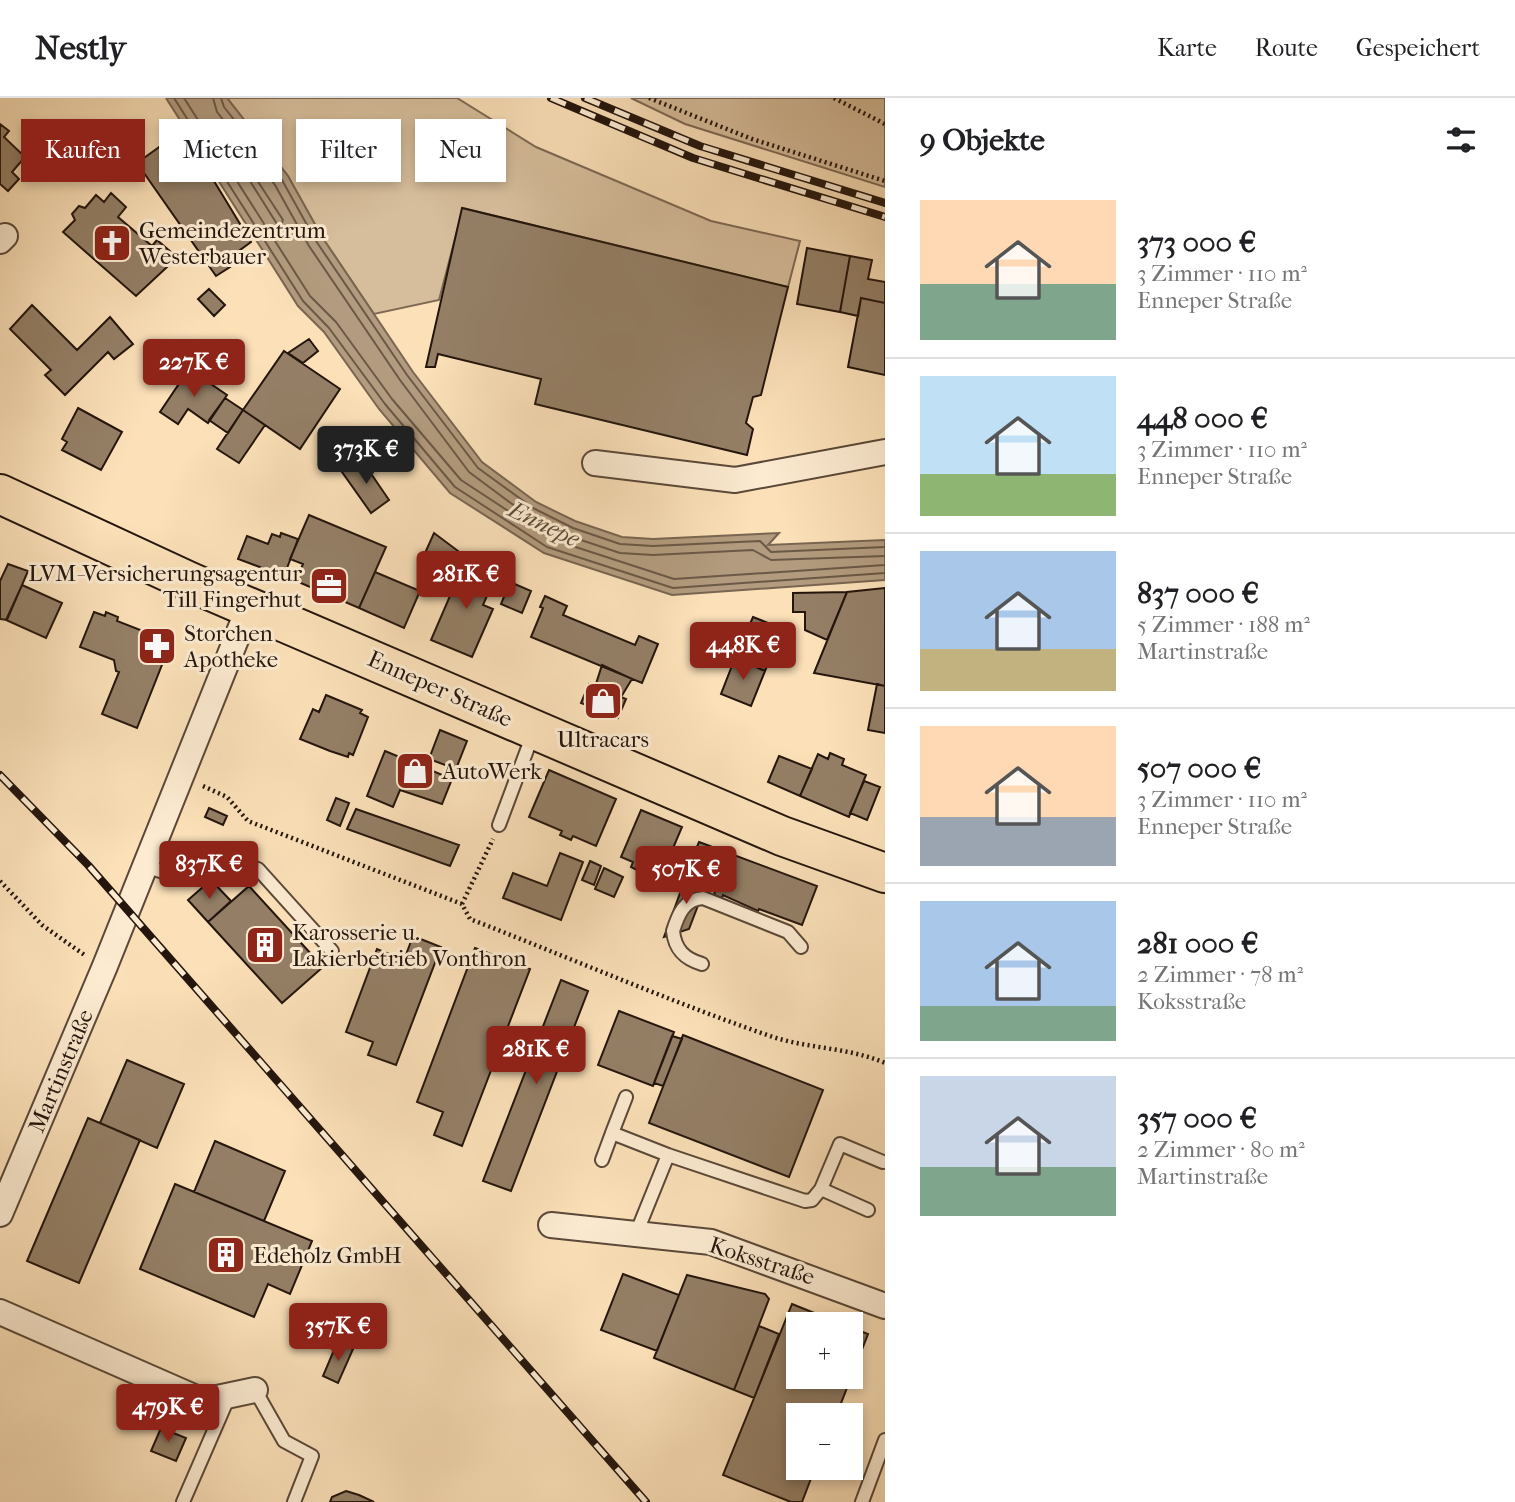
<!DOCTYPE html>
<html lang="de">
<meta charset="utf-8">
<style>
:root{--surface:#fff;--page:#f2f2f2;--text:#202124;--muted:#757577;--line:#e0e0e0;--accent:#8f2418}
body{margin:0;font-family:"IM FELL French Canon",serif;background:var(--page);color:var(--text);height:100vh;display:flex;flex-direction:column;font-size:26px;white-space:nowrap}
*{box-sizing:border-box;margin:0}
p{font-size:23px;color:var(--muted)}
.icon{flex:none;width:38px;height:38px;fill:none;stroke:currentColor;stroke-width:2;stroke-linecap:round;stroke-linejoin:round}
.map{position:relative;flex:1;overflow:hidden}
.panel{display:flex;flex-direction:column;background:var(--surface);width:630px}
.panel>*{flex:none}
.guide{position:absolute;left:21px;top:21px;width:665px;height:63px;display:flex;gap:14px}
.tools{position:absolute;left:786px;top:1214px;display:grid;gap:14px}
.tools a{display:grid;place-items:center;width:77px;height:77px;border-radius:0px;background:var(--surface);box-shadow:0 4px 10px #0003;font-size:35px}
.price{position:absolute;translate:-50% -60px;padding:0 16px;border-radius:7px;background:var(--accent);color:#fff;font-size:23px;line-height:46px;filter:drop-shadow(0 2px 4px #0008)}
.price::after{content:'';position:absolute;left:50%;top:42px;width:21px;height:16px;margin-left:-10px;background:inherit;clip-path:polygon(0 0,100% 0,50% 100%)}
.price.current{background:#222;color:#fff}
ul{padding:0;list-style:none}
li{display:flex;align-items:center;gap:21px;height:175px;padding:0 35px}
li+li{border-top:2px solid var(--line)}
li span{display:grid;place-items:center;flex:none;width:196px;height:140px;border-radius:0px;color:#555}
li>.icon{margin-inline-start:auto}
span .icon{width:84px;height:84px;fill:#fffc;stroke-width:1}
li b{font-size:30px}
h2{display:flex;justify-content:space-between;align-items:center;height:84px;padding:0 35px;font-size:30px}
.chip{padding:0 24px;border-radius:0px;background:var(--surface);box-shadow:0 4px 10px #0003;font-size:24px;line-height:63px}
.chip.current{background:var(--accent);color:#fff}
header{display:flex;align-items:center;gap:42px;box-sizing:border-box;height:98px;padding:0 35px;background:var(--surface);border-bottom:2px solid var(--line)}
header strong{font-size:33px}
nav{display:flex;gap:38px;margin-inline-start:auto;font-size:24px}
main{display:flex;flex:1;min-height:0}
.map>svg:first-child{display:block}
.green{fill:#d6bd9b;stroke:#7d6954;stroke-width:2}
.water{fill:#b29b7e;stroke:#796551;stroke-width:2}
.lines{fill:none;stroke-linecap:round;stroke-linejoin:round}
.shore{stroke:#6b5846;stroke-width:2}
.building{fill:#947f66;stroke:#24150d;stroke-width:2}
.lane-casing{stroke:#5a4838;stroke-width:16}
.street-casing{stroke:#5a4838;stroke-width:28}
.primary-casing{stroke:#24150d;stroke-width:42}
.path{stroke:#24150d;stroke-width:4.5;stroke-dasharray:2 3.5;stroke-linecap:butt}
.lane{stroke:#fcebd1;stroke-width:12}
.street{stroke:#fcebd1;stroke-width:24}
.primary{stroke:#fbe0b8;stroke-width:38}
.rail-casing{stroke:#24150d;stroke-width:8}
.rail{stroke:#fcebd1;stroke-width:5;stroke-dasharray:16;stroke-linecap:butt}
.labels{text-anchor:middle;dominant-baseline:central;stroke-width:6;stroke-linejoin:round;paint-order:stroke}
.poi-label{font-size:23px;fill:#24150d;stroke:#fcebd1;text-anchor:start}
.street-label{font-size:23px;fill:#24150d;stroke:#fcebd1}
.water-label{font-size:24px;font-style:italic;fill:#5d4b3a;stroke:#fcebd1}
</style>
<header>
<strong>Nestly</strong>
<nav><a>Karte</a><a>Route</a><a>Gespeichert</a></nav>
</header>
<main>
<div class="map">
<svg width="885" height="1404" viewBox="0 0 885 1404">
<rect width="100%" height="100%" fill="#fbe0b8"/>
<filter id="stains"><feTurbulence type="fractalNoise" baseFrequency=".00286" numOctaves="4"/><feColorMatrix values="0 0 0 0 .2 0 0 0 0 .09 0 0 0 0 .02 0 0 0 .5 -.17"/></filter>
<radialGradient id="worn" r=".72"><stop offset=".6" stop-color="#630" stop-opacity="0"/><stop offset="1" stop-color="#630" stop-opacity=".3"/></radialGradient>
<path class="green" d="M227 0H457L536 49 711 123 800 143 788 189 463 110 439 202 374 216 322 139 288 78Z
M631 0H885V89L685 26Z"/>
<path class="water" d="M166 0H227L288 78 322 139 413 274 482 364 536 404 575 423 622 439 653 441 779 435 768 447 885 442V482L672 497 544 455 450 395 379 311 324 234 298 208Z"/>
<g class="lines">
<path class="shore" d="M174 0 303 203 329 230 385 306 455 389 547 449 673 490 885 475
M184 0 310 198 336 224 392 301 461 382 551 441 674 481 885 467
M213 0 217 14 275 87 309 148 400 282 469 374 527 417 569 438 620 455 653 457 753 452 771 462 885 458
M221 0 224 9 282 82 316 143 407 277 478 370 533 410 573 430 620 446 653 448 760 443 771 454 885 449
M251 79H255L283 122 281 127 277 126 250 83Z"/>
</g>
<path class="building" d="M0 26 9 33 4 39 25 59 12 74 19 81 8 93 0 86Z
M183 32 251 144 225 163 230 169 216 178 137 65Z
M63 46H82V63H62Z
M111 95 126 109 118 119 152 148 157 142 171 154 161 164 167 169 136 198 63 134 75 122 72 116 79 108 85 110 96 97 104 104Z
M462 110 788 189 761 297 753 299 746 325 753 331 747 357 535 306 541 281 438 256 435 269H426Z
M807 150 850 158 840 214 797 206Z
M850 158 872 162 868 181 885 184V205L861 200 858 218 840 214Z
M209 191 225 207 214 218 198 201Z
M861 200 885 205V277L848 269Z
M32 207 77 252 110 219 133 246 114 261 108 254 65 297 45 277 51 272 10 231Z
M309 241 318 253 303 265 288 255Z
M284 253 340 291 300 351 243 312Z
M189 271 227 297 208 325 188 311 178 326 160 314Z
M225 300 243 312 228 335 209 322Z
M78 310 122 334 101 372 62 352 67 344 62 341Z
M243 312 265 327 239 365 217 351Z
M361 361 389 402 371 415 342 374Z
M309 417 386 449 359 510 296 483 303 466 290 461Z
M281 435 298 441 284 478 238 461 247 438 268 446 272 436 280 439Z
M434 435 466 459 456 480 421 464Z
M465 463 496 477 483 507 493 511 472 559 431 542Z
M8 466 28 473 7 522 0 521V483Z
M375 474 420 493 404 530 359 510Z
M496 478 531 493 522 515 501 506 506 494 492 488Z
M22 487 62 505 46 540 6 522Z
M885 490V588L814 575 847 494Z
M847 494 827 542 805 532V514H793V495Z
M545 498 567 508 563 517 635 547 639 538 658 546 642 585 531 539 543 510 540 509Z
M94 514 105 518 106 514 118 519 117 523 171 544 137 630 102 616 119 574 116 573 114 562 80 549Z
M753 519 783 531 765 573 735 560Z
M703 528 741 545 732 567 693 548Z
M735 560 765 573 751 608 721 596Z
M602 567 632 581 621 599 595 589Z
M589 586 626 601 618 620 581 605Z
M877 586 885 588V635L868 632Z
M326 597 362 612 360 615 368 619 353 657 349 655 348 659 330 653 300 641 313 611 319 614Z
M440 632 467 643 456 671 429 661Z
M385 653 452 681 442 706 400 692 393 709 367 698Z
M830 655 844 661 842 667 866 677 849 719 800 698 818 656 828 661Z
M779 658 812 671 800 698 768 684Z
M549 672 616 701 596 748 573 738 571 742 560 737 562 733 529 719Z
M864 683 880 689 867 722 850 715Z
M336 700 349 705 340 728 327 722Z
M209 710 227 718 223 727 205 719Z
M356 711 459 747 450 768 347 731Z
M641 712 682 729 662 776 648 770 643 775 631 769 633 764 621 759Z
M699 744 817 788 802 827 759 811 758 813 723 797 722 800 715 798 714 791 708 789 709 784 684 779Z
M560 755 583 764 561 822 503 800 513 775 547 788Z
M590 763 601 768 594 787 582 782Z
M604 770 623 779 614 799 595 791Z
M686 779 707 784 689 831 664 839Z
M211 782 231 803 208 824 188 802Z
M249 788 323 869 282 905 208 824Z
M413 838 441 849 396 967 368 957 373 944 346 934 377 851 404 862Z
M475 850 530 871 462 1048 434 1037 443 1014 417 1004Z
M561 882 588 893 511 1093 483 1083Z
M619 913 674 934 653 988 598 967Z
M683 937 823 992 789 1079 649 1025Z
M672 938 682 941 663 988 654 985Z
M127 962 184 986 157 1050 100 1025Z
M88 1020 140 1042 79 1185 27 1163Z
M215 1043 285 1073 264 1123 194 1094Z
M175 1086 312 1143 290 1196 268 1186 254 1219 140 1171Z
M623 1176 679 1197 657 1253 601 1232Z
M687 1177 765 1196 769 1201 734 1292 654 1260Z
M792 1206 844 1227H798V1279H850V1229L868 1236 836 1318H798V1370H815L802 1404H791L723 1377Z
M759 1228 779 1236 754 1300 734 1292Z
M337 1245 353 1251 338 1285 323 1278Z
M161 1330 186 1340 176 1363 151 1353Z
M346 1393 359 1397 374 1404H330L332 1399Z"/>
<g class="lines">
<g class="lane-casing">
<path id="lane" d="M499 727 533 636
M146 768 180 780 211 769 238 767 258 771 332 853
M702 866C685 861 675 852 673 833 678 817 684 801 703 800L788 834 801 849
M626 999 612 1035 668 1057
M602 1062 612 1035
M821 1091 868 1112
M636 1136 668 1057 805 1103 812 1102 821 1091 840 1046 883 1064
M255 1292 284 1343 312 1358 294 1404
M183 1404 229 1298
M862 1404 885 1342"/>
</g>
<g class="street-casing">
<path id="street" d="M0 143 5 138
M595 365 735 382 885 354
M0 1116 105 868 249 509
M551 1127 711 1144 885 1208
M0 1214 203 1303 255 1292"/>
</g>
<g class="primary-casing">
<path id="primary" d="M0 396 190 484 535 632 782 738 885 775"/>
</g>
<path class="path" d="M649 0 752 41 885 83
M834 0 885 26
M203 688 227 699 248 723 462 806 470 821C570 860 669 903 770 938 808 951 848 949 885 965
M0 783 42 827 86 858
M462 806 493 741"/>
<use href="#lane" class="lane"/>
<use href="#street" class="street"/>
<use href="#primary" class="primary"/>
<g class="rail-casing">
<path id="rail" d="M551 0 693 60 885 119
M585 0 700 48 885 105
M0 677 88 767 646 1404"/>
</g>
<use href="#rail" class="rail"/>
</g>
<defs>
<g id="church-square" transform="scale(2.0125)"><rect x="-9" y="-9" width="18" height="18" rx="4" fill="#8f2418" stroke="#fcebd1"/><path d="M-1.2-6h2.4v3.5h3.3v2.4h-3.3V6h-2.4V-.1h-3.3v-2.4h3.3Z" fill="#fff"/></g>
<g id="office-square" transform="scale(2.0125)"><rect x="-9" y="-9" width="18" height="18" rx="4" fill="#8f2418" stroke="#fcebd1"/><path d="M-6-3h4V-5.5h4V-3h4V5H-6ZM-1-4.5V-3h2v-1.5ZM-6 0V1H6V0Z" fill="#fff"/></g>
<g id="pharmacy-square" transform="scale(2.0125)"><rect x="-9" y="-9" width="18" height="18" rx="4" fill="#8f2418" stroke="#fcebd1"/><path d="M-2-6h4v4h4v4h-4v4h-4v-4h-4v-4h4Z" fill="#fff"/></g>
<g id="shop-square" transform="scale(2.0125)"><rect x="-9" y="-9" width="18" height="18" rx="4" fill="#8f2418" stroke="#fcebd1"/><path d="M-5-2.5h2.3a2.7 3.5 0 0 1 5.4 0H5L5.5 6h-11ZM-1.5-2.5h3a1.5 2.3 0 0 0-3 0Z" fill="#fff"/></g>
<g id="building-square" transform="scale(2.0125)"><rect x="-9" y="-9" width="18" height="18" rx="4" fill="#8f2418" stroke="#fcebd1"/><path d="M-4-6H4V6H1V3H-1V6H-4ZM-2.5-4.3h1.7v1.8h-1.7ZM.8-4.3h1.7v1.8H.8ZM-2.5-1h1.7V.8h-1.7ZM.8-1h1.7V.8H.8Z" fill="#fff"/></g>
</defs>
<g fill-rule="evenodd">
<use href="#church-square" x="112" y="145"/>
<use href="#office-square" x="329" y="488"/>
<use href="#pharmacy-square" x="157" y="548"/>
<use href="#shop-square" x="603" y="603"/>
<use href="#shop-square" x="415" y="673"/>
<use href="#building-square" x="265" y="847"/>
<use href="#building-square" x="226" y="1157"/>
</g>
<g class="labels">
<g class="poi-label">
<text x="139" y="132">Gemeindezentrum<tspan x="139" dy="26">Westerbauer</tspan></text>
<text x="302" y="475" text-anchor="end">LVM-Versicherungsagentur<tspan x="302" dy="26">Till Fingerhut</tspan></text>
<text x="184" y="535">Storchen<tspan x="184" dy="26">Apotheke</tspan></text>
<text x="603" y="641" text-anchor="middle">Ultracars</text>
<text x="442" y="673">AutoWerk</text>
<text x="292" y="834">Karosserie u.<tspan x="292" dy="26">Lakierbetrieb Vonthron</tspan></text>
<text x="253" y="1157">Edeholz GmbH</text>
</g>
<g class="street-label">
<text transform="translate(440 591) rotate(24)">Enneper Straße</text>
<text transform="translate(61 973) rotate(-67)">Martinstraße</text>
<text transform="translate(762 1163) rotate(18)">Koksstraße</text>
</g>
<g class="water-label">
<text transform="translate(544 426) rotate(26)">Ennepe</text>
</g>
</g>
<rect width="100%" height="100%" filter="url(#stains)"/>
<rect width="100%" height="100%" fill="url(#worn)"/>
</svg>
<div class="tools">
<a>+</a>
<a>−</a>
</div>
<b class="price" style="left:194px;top:301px">227K €</b>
<b class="price current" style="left:366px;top:388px">373K €</b>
<b class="price" style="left:466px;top:513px">281K €</b>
<b class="price" style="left:743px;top:584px">448K €</b>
<b class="price" style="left:209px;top:803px">837K €</b>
<b class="price" style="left:686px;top:808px">507K €</b>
<b class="price" style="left:536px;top:988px">281K €</b>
<b class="price" style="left:338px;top:1265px">357K €</b>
<b class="price" style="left:168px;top:1346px">479K €</b>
<div class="guide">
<a class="chip current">Kaufen</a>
<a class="chip">Mieten</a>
<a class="chip">Filter</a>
<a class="chip">Neu</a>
</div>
</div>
<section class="panel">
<h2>9 Objekte<svg class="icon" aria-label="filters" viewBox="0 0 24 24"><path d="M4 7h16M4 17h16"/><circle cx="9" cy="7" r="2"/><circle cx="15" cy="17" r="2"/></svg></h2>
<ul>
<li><span style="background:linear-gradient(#ffd9b3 60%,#7fa58c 0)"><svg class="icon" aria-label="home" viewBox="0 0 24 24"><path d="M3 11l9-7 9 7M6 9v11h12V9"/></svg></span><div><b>373 000 €</b><p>3 Zimmer · 110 m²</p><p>Enneper Straße</p></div></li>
<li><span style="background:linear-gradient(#bfe0f5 70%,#8fb573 0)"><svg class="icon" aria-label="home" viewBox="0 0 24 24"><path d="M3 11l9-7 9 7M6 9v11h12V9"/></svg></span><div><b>448 000 €</b><p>3 Zimmer · 110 m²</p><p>Enneper Straße</p></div></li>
<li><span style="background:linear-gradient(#a9c7e8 70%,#c2b280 0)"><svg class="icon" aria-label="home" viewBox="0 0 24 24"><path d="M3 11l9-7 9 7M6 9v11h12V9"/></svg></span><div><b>837 000 €</b><p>5 Zimmer · 188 m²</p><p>Martinstraße</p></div></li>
<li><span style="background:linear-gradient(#ffd9b3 65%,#9aa5b1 0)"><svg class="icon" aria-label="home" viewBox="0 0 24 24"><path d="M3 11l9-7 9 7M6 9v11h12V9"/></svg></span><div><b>507 000 €</b><p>3 Zimmer · 110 m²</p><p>Enneper Straße</p></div></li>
<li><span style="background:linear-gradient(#a9c7e8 75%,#7fa58c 0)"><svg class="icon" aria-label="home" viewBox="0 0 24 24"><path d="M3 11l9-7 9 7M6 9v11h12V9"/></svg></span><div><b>281 000 €</b><p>2 Zimmer · 78 m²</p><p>Koksstraße</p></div></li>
<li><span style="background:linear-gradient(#c9d6e8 65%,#7fa58c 0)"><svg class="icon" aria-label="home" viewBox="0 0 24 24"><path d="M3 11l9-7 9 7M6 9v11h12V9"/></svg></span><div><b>357 000 €</b><p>2 Zimmer · 80 m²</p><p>Martinstraße</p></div></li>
</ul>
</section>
</main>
